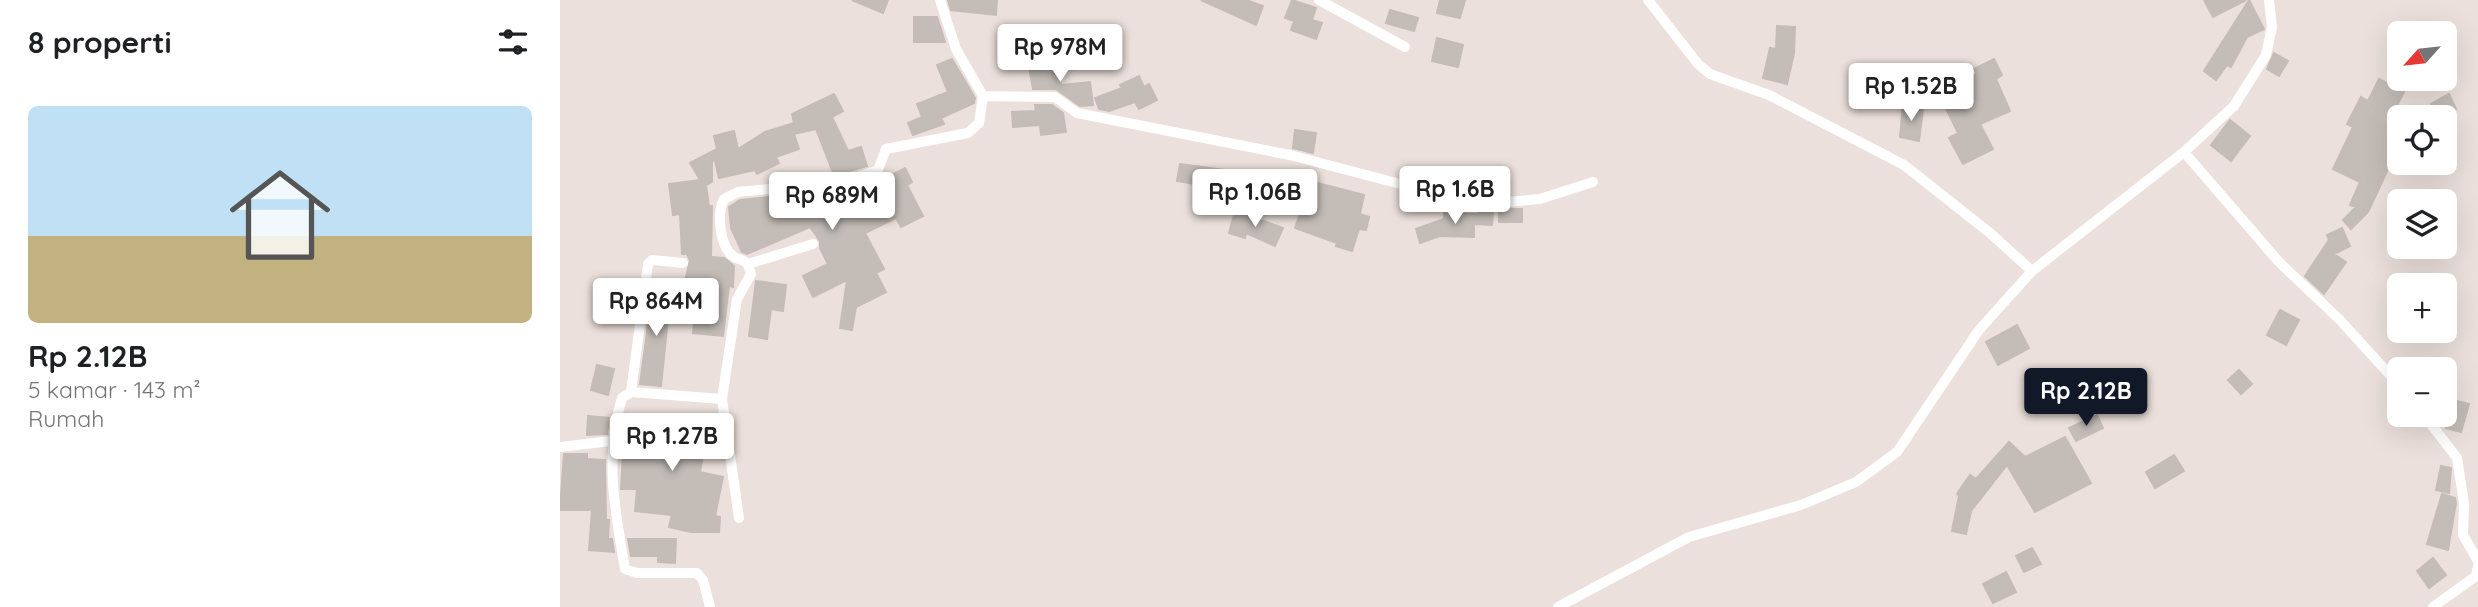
<!DOCTYPE html>
<html lang="id">
<meta charset="utf-8">
<style>
:root{--surface:#fff;--page:#f2f2f2;--text:#202124;--muted:#757577;--line:#e0e0e0;--accent:#111827}
body{margin:0;font-family:Quicksand,sans-serif;background:var(--page);color:var(--text);height:100vh;display:flex;flex-direction:column;font-size:26px;white-space:nowrap}
*{box-sizing:border-box;margin:0}
p{font-size:23px;color:var(--muted)}
.icon{flex:none;width:38px;height:38px;fill:none;stroke:currentColor;stroke-width:2;stroke-linecap:round;stroke-linejoin:round}
.map{position:relative;flex:1;overflow:hidden}
.side{display:flex;flex-direction:column;background:var(--surface);width:560px}
.side>*{flex:none}
.needle{width:46px;rotate:243deg}
.buttons{position:absolute;left:1827px;top:21px;display:grid;gap:14px}
.buttons a{display:grid;place-items:center;width:70px;height:70px;border-radius:10px;background:var(--surface);box-shadow:0 7px 28px #0002;font-size:35px}
.price{position:absolute;translate:-50% -60px;padding:0 16px;border-radius:7px;background:#fff;color:#222;font-size:23px;line-height:46px;filter:drop-shadow(0 2px 4px #0008)}
.price::after{content:'';position:absolute;left:50%;top:42px;width:21px;height:16px;margin-left:-10px;background:inherit;clip-path:polygon(0 0,100% 0,50% 100%)}
.price.current{background:var(--accent);color:#fff}
ul{padding:0;list-style:none}
li{display:grid;align-content:center;gap:14px;height:371px;padding:0 28px}
li+li{border-top:2px solid var(--line)}
li span{display:grid;place-items:center;height:217px;border-radius:10px;color:#555}
li>.icon{margin-inline-start:auto}
span .icon{width:126px;height:126px;fill:#fffc;stroke-width:1}
li b{font-size:30px}
h2{display:flex;justify-content:space-between;align-items:center;height:84px;padding:0 28px;font-size:30px}
main{display:flex;flex:1;min-height:0}
.map>svg:first-child{display:block}
.building{fill:#c3bcb7;stroke:#c6bcb5;stroke-width:2}
.lines{fill:none;stroke-linecap:round;stroke-linejoin:round}
.minor{stroke:#fff;stroke-width:10}
</style>
<main>
<section class="side">
<h2>8 properti<svg class="icon" aria-label="filters" viewBox="0 0 24 24"><path d="M4 7h16M4 17h16"/><circle cx="9" cy="7" r="2"/><circle cx="15" cy="17" r="2"/></svg></h2>
<ul>
<li><span style="background:linear-gradient(#bfe0f5 60%,#c2b280 0)"><svg class="icon" aria-label="home" viewBox="0 0 24 24"><path d="M3 11l9-7 9 7M6 9v11h12V9"/></svg></span><div><b>Rp 2.12B</b><p>5 kamar · 143 m²</p><p>Rumah</p></div></li>
</ul>
</section>
<div class="map">
<svg width="1918" height="607" viewBox="0 0 1918 607">
<rect width="100%" height="100%" fill="#ebe0db"/>
<path class="building" d="M292 0H328L323 13Z
M388 0H437L436 15 391 10Z
M641 0H686L703 6 696 25Z
M732 0 756 8 752 20 762 23 756 39 731 30 734 21 725 18Z
M880 0H905L900 18 877 13Z
M1644 0H1686L1653 17Z
M1689 0 1704 29 1687 37 1671 67 1667 65 1656 80 1644 71Z
M830 10 858 18 854 31 826 23Z
M354 17H377L385 42H354Z
M1217 26 1235 27 1234 53 1227 84 1203 78 1210 48 1216 49Z
M877 38 903 45 898 67 872 61Z
M1714 53 1728 61 1719 76 1707 69Z
M392 59 415 98 414 103 381 118 384 124 353 135 348 123 362 117 357 104 388 92 377 65Z
M1434 59 1442 75 1436 79 1450 111 1420 124 1433 149 1403 164 1389 138 1398 133 1378 92 1417 74 1414 69Z
M497 63 501 85 530 82 533 105 520 106 496 89H473L469 67Z
M579 76 584 87 589 84 597 100 579 109 575 102 549 111 539 109 535 98 562 88 560 85Z
M1819 79 1844 92 1827 126 1839 131V168L1830 165 1808 212 1791 229 1783 220 1796 207 1790 205 1800 182 1773 169 1793 127 1787 124 1801 97 1808 101Z
M274 94 283 111 272 117 288 151 301 147 307 166 274 175 256 129 234 134 239 149 216 157 219 163 197 174 195 170 159 178 155 161H152V182L146 185 149 207 152 206 151 257 164 258 174 266 173 287 169 286 163 336 133 333 135 313 145 314 149 285 145 282 125 281 130 260 127 254H122L120 214 113 215 109 184 140 180 130 163 157 149 154 136 174 131 178 149 205 132 234 123 232 114Z
M1889 94 1896 109 1878 117 1871 104Z
M1343 104 1363 109 1359 141 1340 137Z
M475 105H492L503 113 506 132 481 135 480 125 453 127 452 112 476 111Z
M1670 120 1690 136 1671 161 1651 145Z
M735 130 756 133 753 153 733 148Z
M620 164 664 170 697 185 698 182 748 195 750 181 804 195 800 214 809 217 806 230 799 229 792 251 776 246 777 243 735 228 742 208 637 179 636 184 617 181Z
M345 168 352 182 347 185 363 216 341 227 336 218 305 233 324 269 316 273 326 292 296 307 292 330 280 328 287 280 253 297 243 276 268 264 260 248V241L250 227 187 254 182 252 171 228 169 207 180 200 228 195 230 200 246 193 285 190 311 181 316 183Z
M939 209H962V222H939Z
M675 211 723 228 715 246 686 233 685 238 669 233Z
M918 211H933L932 225 914 224V237L880 236 860 243 856 229 884 219V213L918 214Z
M1782 228 1790 246 1774 254 1786 262 1764 294 1745 276 1769 240 1767 235Z
M196 281 226 285 223 311 211 309 207 339 189 336Z
M93 287 111 289 101 386 80 384Z
M1720 310 1739 320 1726 345 1707 335Z
M1457 325 1469 348 1438 365 1426 342Z
M37 365 54 369 48 395 31 390Z
M1679 370 1692 384 1681 394 1668 380Z
M1893 400 1909 404 1901 432 1886 428Z
M1537 415 1543 428 1516 441 1509 428Z
M28 416 49 418 47 434 27 435Z
M130 416 154 423 149 438 146 437 140 472 163 477 155 516 160 517 159 532H131L109 527 112 515 75 511 77 489H61L65 419 128 424Z
M1505 437 1531 483 1475 512 1447 465 1411 511 1406 534 1392 531 1399 496 1397 494 1410 475 1416 479 1449 442 1465 457Z
M4 454H27V459L45 460 46 520H49L48 539H52L54 552 29 550 32 510H0Z
M1614 455 1624 471 1595 488 1586 472Z
M1881 466 1891 468 1889 493 1876 490Z
M1882 494 1895 498 1896 503 1888 550 1867 544Z
M68 539H116L115 563 98 562V556H71Z
M1472 548 1481 564 1464 572 1456 556Z
M1873 558 1886 575 1869 588 1857 571Z
M1446 572 1456 592 1433 603 1423 584Z"/>
<g class="lines">
<path class="minor" d="M759 0 845 47
M1088 0 1138 64 1150 74 1209 95 1344 165 1430 233 1472 271
M423 96 495 97 517 113 730 155 863 190 920 199 947 202 980 199 1033 182
M1624 152 1719 262 1780 320 1839 385
M188 264 253 244
M71 392 88 264 92 260 123 263
M162 399 179 518
M1864 415 1897 458 1904 503 1903 535 1918 561
M0 447 51 441
M150 607 143 580 137 573H77L65 569C55 511 44 455 62 398L71 392 162 399 177 299 191 274 188 264C183 259 179 260 174 257 159 247 157 213 164 199L178 192 284 182 318 170 326 149 408 133 419 123 423 96 396 49 380 0
M998 607 1129 537 1241 505 1296 482 1337 452 1419 330 1472 271 1624 152 1674 106 1706 55 1712 27 1709 0
M1873 607 1916 576 1918 566"/>
</g>
</svg>
<div class="buttons">
<a><svg class="needle" viewBox="-14 -14 28 28"><path d="M0-13l5 13h-10z" fill="#e53935"/><path d="M0 13l5-13h-10z" fill="#757577"/></svg></a>
<a><svg class="icon" aria-label="locate" viewBox="0 0 24 24"><circle cx="12" cy="12" r="6"/><path d="M12 2v4M12 18v4M2 12h4M18 12h4"/></svg></a>
<a><svg class="icon" aria-label="layers" viewBox="0 0 24 24"><path d="M12 4l9 5-9 5-9-5zM3 14l9 5 9-5"/></svg></a>
<a>+</a>
<a>−</a>
</div>
<b class="price" style="left:500px;top:84px">Rp 978M</b>
<b class="price" style="left:1351px;top:123px">Rp 1.52B</b>
<b class="price" style="left:895px;top:226px">Rp 1.6B</b>
<b class="price" style="left:695px;top:229px">Rp 1.06B</b>
<b class="price" style="left:272px;top:232px">Rp 689M</b>
<b class="price" style="left:96px;top:338px">Rp 864M</b>
<b class="price current" style="left:1526px;top:428px">Rp 2.12B</b>
<b class="price" style="left:112px;top:473px">Rp 1.27B</b>
</div>
</main>
